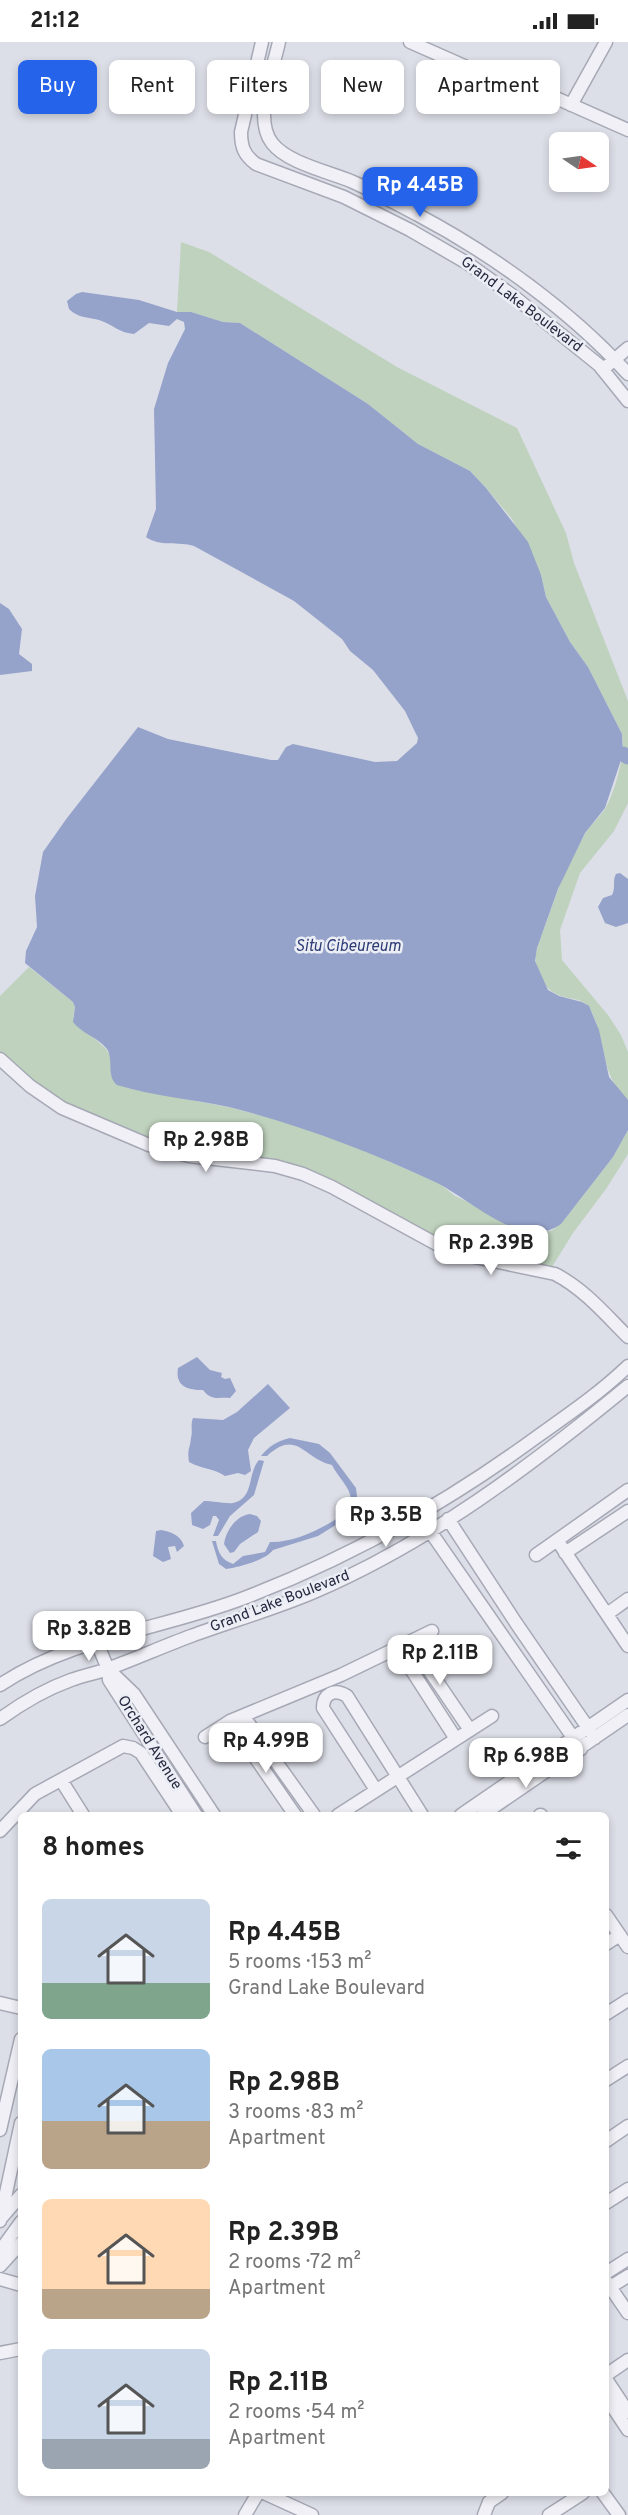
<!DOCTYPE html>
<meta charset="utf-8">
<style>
:root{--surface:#fff;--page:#f2f2f2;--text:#222;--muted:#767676;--accent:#2563eb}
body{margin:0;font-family:Overpass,sans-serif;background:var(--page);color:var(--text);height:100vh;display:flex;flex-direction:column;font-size:22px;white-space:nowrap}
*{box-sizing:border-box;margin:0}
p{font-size:20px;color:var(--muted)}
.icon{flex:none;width:33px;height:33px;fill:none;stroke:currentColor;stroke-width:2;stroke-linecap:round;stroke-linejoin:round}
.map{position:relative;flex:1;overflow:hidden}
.panel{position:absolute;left:18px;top:1770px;width:591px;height:684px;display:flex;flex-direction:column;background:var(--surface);border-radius:9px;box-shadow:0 3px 9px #0003}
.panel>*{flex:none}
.banner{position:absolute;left:18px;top:18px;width:592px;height:54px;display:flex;gap:12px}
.needle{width:39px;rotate:103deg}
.buttons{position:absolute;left:549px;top:90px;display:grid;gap:12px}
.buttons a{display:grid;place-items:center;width:60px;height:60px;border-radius:9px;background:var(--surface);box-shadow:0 3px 9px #0003;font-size:30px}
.price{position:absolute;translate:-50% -51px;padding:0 14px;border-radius:12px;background:#fff;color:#222;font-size:20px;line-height:39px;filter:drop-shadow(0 2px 3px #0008)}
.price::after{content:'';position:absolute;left:50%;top:36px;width:18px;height:14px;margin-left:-9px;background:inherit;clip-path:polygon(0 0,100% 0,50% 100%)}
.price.active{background:var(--accent);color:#fff}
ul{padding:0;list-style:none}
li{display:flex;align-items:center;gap:18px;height:150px;padding:0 24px}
li span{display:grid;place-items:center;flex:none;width:168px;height:120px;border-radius:9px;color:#555}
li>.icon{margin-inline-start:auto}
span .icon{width:72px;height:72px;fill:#fffc;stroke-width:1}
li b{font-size:26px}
h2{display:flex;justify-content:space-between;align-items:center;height:72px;padding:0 24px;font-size:26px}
.chip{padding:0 21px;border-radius:9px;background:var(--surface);box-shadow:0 3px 9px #0003;font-size:21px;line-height:54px}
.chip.active{background:var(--accent);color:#fff}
.status{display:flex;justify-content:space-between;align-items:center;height:42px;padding:0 30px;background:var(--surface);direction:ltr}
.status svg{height:16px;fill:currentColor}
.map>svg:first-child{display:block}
.green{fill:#bed2bd}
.water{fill:#95a2ca}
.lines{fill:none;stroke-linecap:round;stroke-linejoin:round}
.river{stroke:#95a2ca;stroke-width:15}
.minor-casing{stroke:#a6a8b5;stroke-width:15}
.minor{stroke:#f0f0f6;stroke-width:12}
.labels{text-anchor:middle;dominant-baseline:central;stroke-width:5;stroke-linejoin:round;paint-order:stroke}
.street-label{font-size:15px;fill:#26293f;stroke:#eceef5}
.water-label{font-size:16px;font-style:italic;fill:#2e3c75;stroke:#eceef5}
</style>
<div class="status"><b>21:12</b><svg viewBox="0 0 49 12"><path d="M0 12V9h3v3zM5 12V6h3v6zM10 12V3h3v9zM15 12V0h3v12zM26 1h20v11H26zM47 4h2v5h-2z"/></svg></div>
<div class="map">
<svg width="628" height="2473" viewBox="0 0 628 2473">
<rect width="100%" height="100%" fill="#dddfe8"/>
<path class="green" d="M181 200 209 210 397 325 517 386 566 491 574 521 628 659V761L614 789 580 831 560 888 562 918 608 973 621 993 628 1010V1058C598 1031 608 999 590 967 579 948 553 967 537 929 532 914 540 898 545 884 556 853 567 820 585 792 590 783 599 776 605 767 615 750 626 711 622 692L588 625 570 600 546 555 541 533 512 477 486 446 470 429 418 402 368 362 240 281 223 280 191 270H177Z
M29 925 73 960 75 965 73 976 106 1007 111 1015V1034L127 1046 228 1065 289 1081 354 1104 440 1142 455 1154 534 1191 551 1189 561 1182 613 1115 628 1088V1112L606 1147 573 1191 549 1230 451 1210 303 1132 189 1114 73 1072 0 1017V954Z"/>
<path class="water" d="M82 250 139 258 177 270H191L223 280 240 281 368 362 418 402 470 429 486 446 528 500 541 533 546 555 570 600 588 625 622 692 623 712 605 766 585 791 558 847 537 906 535 919 548 948 559 954 582 960 589 964 599 988 609 1035 628 1058V1088L613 1115 561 1182C522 1210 471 1157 435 1140 369 1109 300 1083 229 1065 192 1057 153 1054 117 1043 106 1034 114 1018 107 1007 98 995 82 992 73 980L75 965 73 960 25 921 26 909 37 885 35 854 43 810 67 776 138 685 168 697 271 718H278L286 705 293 702 375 720 397 719 417 701 418 696 405 669 373 628 350 609 342 597 294 559 194 504C179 499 159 505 146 495L156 467 154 367 168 321 185 287 184 280 177 277 169 284 149 281 134 292C117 290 114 283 99 278 87 275 78 276 69 267L67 259 76 252Z
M0 561 9 567 22 587 19 612 32 622V629L0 633Z
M620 831 628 837V881L616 885 605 881 598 865 603 856 612 853C616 845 612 839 616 832Z
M197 1315 210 1328 222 1331 221 1335 225 1337 230 1336 236 1349 230 1356C218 1355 211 1359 203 1348 187 1348 175 1344 178 1326Z
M268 1342 290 1366 254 1396 248 1408 251 1429 245 1433 238 1431 225 1434C214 1426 201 1427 189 1420 187 1407 190 1407 191 1396 193 1388 190 1384 193 1376L223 1378 237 1370Z
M290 1396 319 1402 330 1411 356 1446 358 1463 365 1459 368 1463 318 1494 273 1508C266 1518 239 1525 226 1527L219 1522 212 1499H216C218 1511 222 1518 233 1522L243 1514 265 1510 270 1500C297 1501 329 1483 350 1468 356 1449 340 1439 332 1423 304 1417 297 1386 267 1414H261C269 1404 277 1399 290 1396Z
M259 1418 264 1419 254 1453 230 1474 218 1494H213L219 1478 216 1474H213L210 1483 203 1487 192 1483 191 1471 204 1459C213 1459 226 1462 233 1461 255 1456 247 1431 259 1418Z
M250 1472 257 1474 261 1479 258 1490 240 1502 234 1510 230 1511 224 1502C226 1488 236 1474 250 1472Z
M161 1488C171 1490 181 1493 184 1504L177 1510 175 1504 168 1505 171 1517 163 1520 153 1514 156 1489Z"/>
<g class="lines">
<path class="river" d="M623 712 628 715"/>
<g class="minor-casing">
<path id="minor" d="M262 0 241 90C241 105 244 113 256 122L344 155 410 188 467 221 512 253 599 323 628 359
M279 0C273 28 253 76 272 101 287 121 330 130 353 140 375 150 397 162 418 173 492 212 572 270 628 332
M410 0 469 26 529 44 628 88
M571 63 606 0
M608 323 628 306
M0 1017 30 1044 62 1066 149 1103 189 1114 275 1124 303 1132 332 1145 451 1210 555 1232C584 1247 605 1272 628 1295
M448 1477 516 1581 595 1696
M430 1489 581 1707
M557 1498 628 1604
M565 1511 628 1469
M536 1513 628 1448
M607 1572 628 1557
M410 1600 470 1688
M97 1601 108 1627 109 1638 196 1773
M398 1607 456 1697
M109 1628 134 1652 214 1773
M0 1643C72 1595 164 1587 244 1556 349 1516 448 1460 538 1394 569 1372 601 1350 628 1324
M244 1675 314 1773
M0 1677C22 1661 46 1647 71 1638 84 1633 98 1631 110 1626 137 1616 164 1604 191 1594 232 1579 274 1567 314 1550 429 1501 532 1423 628 1344
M230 1679 295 1773
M205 1695 230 1679 341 1633 432 1589
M61 1738 83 1773
M376 1748 323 1666C323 1652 334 1646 347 1654L422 1773
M338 1773 492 1674
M461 1773 628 1658
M482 1773 628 1673
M540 1773H541
M0 1789 35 1752 123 1704 133 1706 141 1711 182 1773
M606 1873 628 1905
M606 1902 620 1893
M0 1961 21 1966
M606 1972 628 1958
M606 2038 628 2024
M0 2088 21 1997
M606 2099 628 2084
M606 2161 628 2147
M2 2175 21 2153
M0 2179 21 2081
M0 2209 21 2180
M0 2224 21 2201
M606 2231 628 2217
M0 2237 21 2243
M606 2239 628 2271
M610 2245 628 2234
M0 2311 21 2307
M606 2333 628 2318
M606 2337 628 2370
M606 2355 628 2388
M264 2451 312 2473
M603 2451 619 2473
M245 2473 258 2451
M484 2473 489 2460 502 2451
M549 2473 583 2451"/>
</g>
<use href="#minor" class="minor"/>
</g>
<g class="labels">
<g class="street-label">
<text transform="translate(521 263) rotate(37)">Grand Lake Boulevard</text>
<text transform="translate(280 1560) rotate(-21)">Grand Lake Boulevard</text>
<text transform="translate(149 1701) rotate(58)">Orchard Avenue</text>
</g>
<g class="water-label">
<text x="348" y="905">Situ Cibeureum</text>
</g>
</g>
</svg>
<div class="buttons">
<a><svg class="needle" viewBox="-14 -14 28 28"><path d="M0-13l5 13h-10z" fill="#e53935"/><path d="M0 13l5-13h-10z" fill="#767676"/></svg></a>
</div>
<b class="price active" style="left:420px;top:176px">Rp 4.45B</b>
<b class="price" style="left:206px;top:1131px">Rp 2.98B</b>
<b class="price" style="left:491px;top:1234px">Rp 2.39B</b>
<b class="price" style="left:386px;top:1506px">Rp 3.5B</b>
<b class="price" style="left:89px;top:1620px">Rp 3.82B</b>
<b class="price" style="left:440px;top:1644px">Rp 2.11B</b>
<b class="price" style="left:266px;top:1732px">Rp 4.99B</b>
<b class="price" style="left:526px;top:1747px">Rp 6.98B</b>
<div class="banner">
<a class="chip active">Buy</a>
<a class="chip">Rent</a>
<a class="chip">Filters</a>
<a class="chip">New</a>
<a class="chip">Apartment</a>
</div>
<section class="panel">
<h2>8 homes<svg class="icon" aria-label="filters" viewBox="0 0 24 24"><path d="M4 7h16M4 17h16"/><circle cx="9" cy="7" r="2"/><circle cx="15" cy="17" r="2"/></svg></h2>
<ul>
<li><span style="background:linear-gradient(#c9d6e8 70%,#7fa58c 0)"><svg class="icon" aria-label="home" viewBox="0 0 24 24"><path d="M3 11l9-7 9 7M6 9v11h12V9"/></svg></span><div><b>Rp 4.45B</b><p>5 rooms · 153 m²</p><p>Grand Lake Boulevard</p></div></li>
<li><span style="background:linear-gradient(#a9c7e8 60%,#b9a48a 0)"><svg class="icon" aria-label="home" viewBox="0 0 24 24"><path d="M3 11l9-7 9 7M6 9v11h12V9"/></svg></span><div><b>Rp 2.98B</b><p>3 rooms · 83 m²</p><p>Apartment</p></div></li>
<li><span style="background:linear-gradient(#ffd9b3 75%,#b9a48a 0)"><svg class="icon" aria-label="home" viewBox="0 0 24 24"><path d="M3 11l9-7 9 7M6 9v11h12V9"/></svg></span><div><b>Rp 2.39B</b><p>2 rooms · 72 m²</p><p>Apartment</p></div></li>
<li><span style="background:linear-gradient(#c9d6e8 75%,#9aa5b1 0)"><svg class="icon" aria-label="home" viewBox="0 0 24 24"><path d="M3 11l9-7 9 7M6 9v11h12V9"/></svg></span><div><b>Rp 2.11B</b><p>2 rooms · 54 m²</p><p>Apartment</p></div></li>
</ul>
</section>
</div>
